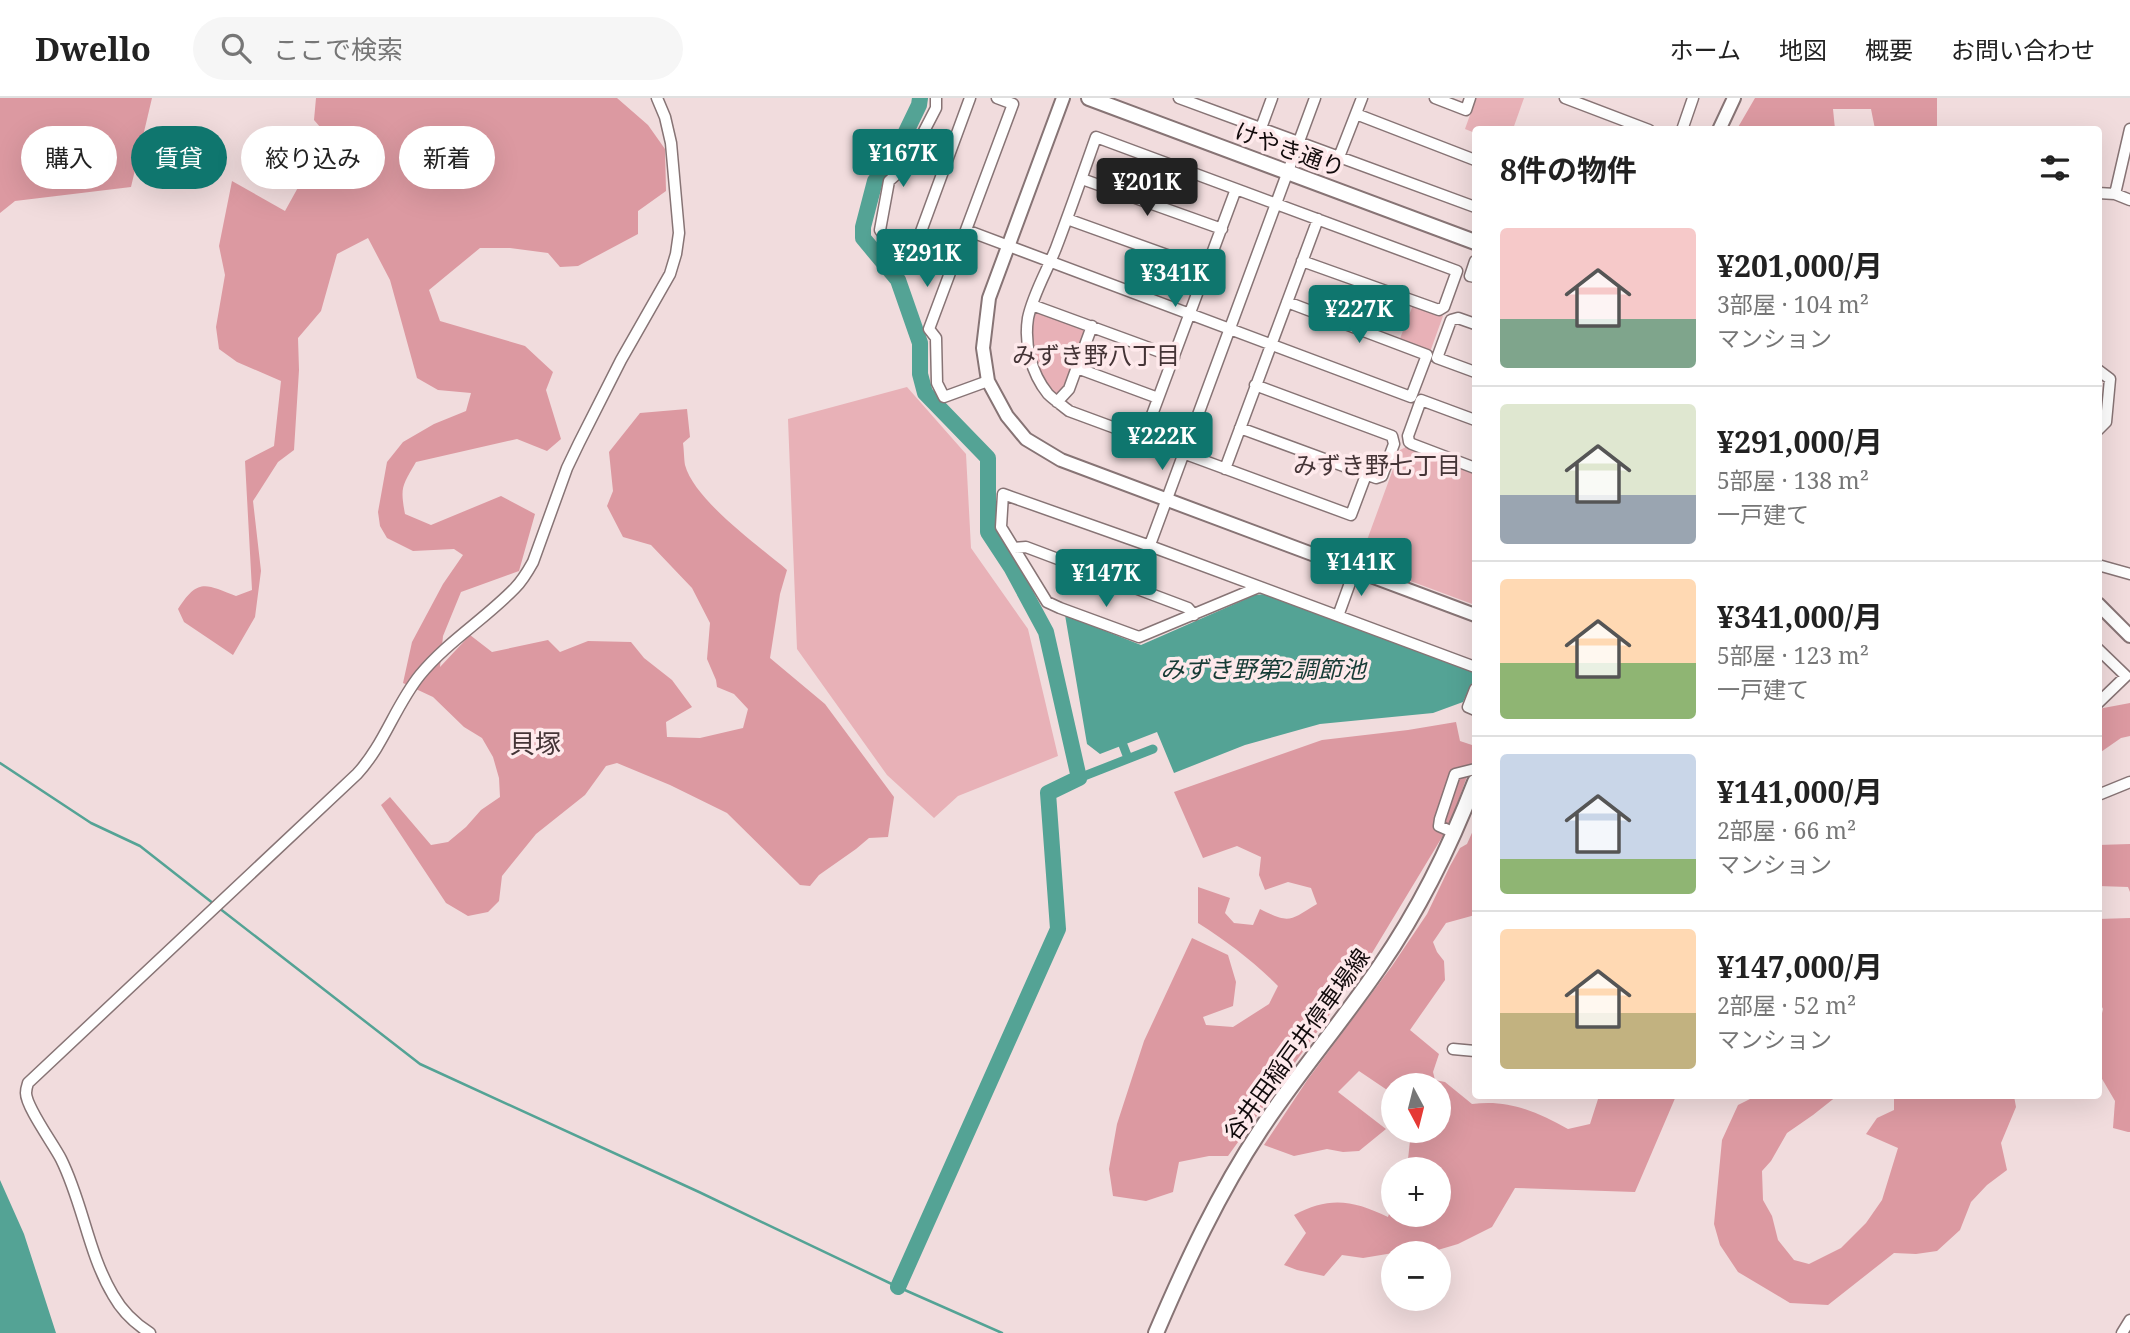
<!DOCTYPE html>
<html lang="ja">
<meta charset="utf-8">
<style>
:root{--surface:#fff;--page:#f6f6f6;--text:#222;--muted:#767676;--line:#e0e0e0;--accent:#0f766e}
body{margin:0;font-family:"Noto Serif","Noto Sans JP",serif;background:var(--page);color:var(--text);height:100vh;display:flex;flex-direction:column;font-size:26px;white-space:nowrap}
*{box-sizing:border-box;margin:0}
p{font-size:23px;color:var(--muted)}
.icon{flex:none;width:38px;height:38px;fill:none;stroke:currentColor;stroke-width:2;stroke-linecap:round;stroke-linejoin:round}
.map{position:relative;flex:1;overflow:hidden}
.details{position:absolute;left:1472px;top:28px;width:630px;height:973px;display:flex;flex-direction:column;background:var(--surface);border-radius:7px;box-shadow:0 7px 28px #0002}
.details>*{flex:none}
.hud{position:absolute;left:21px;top:28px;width:665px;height:63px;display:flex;gap:14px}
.needle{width:46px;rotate:173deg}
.controls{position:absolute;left:1381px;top:975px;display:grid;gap:14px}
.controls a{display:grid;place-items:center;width:70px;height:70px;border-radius:50%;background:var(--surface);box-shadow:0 7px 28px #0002;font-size:35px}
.price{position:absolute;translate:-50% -60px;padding:0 16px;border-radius:7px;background:var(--accent);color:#fff;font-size:23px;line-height:46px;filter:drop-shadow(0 2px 4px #0008)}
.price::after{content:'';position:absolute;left:50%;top:42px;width:21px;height:16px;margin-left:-10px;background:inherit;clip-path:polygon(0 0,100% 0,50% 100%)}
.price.selected{background:#222;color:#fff}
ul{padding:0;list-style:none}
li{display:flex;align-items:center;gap:21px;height:175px;padding:0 28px}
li+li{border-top:2px solid var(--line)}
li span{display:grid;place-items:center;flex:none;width:196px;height:140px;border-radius:7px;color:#555}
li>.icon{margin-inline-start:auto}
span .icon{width:84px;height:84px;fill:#fffc;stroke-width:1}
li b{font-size:30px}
h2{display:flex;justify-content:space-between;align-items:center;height:84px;padding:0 28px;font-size:30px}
.tag{padding:0 24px;border-radius:32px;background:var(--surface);box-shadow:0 7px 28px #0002;font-size:24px;line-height:63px}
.tag.selected{background:var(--accent);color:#fff}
header{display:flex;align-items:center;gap:42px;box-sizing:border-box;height:98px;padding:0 35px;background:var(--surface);border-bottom:2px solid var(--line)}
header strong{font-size:33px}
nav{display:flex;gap:38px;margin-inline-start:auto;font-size:24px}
.search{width:490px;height:63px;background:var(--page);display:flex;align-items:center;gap:18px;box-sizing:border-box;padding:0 24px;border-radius:38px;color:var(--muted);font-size:26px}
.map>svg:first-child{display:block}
.green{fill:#e8b1b7}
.forest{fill:#dc99a1}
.water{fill:#54a395}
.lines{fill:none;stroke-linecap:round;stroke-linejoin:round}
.stream{stroke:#54a395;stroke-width:2.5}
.canal{stroke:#54a395;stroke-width:9}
.river{stroke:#54a395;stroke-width:16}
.minor-casing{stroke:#877475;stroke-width:13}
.tertiary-casing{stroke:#877475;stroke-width:16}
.secondary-casing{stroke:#877475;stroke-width:18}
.minor{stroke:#fff;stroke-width:10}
.tertiary{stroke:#fff;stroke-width:12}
.secondary{stroke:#fff;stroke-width:14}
.labels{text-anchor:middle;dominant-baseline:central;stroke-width:7;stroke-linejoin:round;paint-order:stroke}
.street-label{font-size:23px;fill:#120b0c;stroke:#fee9eb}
.neighbourhood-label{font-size:24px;fill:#443436;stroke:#fee9eb}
.water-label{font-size:24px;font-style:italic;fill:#163b35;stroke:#fee9eb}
.quarter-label{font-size:26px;fill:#443436;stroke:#fee9eb}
</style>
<header>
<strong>Dwello</strong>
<div class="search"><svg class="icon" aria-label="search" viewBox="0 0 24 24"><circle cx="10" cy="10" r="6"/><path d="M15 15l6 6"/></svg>ここで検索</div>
<nav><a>ホーム</a><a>地図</a><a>概要</a><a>お問い合わせ</a></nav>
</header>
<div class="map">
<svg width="2130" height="1235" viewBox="0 0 2130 1235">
<rect width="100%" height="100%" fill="#f1dcdd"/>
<path class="green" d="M1476 0H1524L1513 31 1475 32V35L1465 31Z
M1413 207 1443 218 1430 254 1399 243Z
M1038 213 1086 229 1066 290 1058 298C1032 271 1029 250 1034 214Z
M907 289 966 356 971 450 1028 531 1058 658 958 698 934 720 887 677 797 551 788 321Z
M1408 348 1475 373V507L1359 464 1400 352Z"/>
<path class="forest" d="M0 0H152L131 89 15 103 0 115Z
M316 0H617L648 27 665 51 666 93 638 113V136L578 168 560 169 548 155 510 150H480L429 192 440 223 525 248 553 274 546 292 561 341 547 353 517 341 416 364C402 388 400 389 405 416L431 427 501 398 535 416 519 473 461 494 443 538 440 569 470 537 492 554 548 542 560 554 588 543 631 544 644 560 672 582 692 609 666 624 667 639 700 640 743 630 748 611 734 596 717 589 716 582 707 561 710 525 692 490 651 447 623 439 607 408 613 393 609 354 640 315 687 311 690 339 683 345C684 352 684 361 685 367 695 403 759 448 787 472L780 496 770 560 825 606 894 699 888 739 869 740 856 751 819 777 810 788 800 787 727 715 670 687 617 665 606 668 585 697 536 736 502 778 499 803 488 814 468 818 446 805 381 707 390 699 431 747 448 744 466 729 481 712 500 699 499 680 493 659 482 640 464 629 433 599 403 585 412 544 443 486 463 457 454 451 413 453 387 440 380 428 378 414 387 364 403 344 434 326 466 313 471 295 438 292 417 280 390 182 368 140 337 156 321 213 298 240 299 272 294 352 278 364 253 403 261 473 255 519 233 557 184 524 178 511C198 480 205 486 236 498L252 492 245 363 274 348 281 283 237 264 219 251 216 229 225 177 219 148 232 83 285 113 327 37 314 22Z
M1755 0H1937V31H1875L1871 11H1833L1835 31H1737Z
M2130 605V638L2121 640 2098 656V611Z
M1456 624 1460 643 1475 648V656L1450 726 1363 870 1228 1058H1209L1179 1064 1173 1094 1146 1103 1113 1098 1109 1071 1117 1026 1144 943 1192 840 1228 857 1236 884 1233 908 1203 919 1206 927 1233 929 1269 906 1278 888C1253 863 1228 844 1198 825V789L1230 800 1225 815 1234 825 1253 827 1260 811C1290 826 1289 823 1317 806L1311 790 1288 784 1265 792 1259 777 1261 759 1237 748 1203 760 1174 694 1322 642 1408 632Z
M1475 728V817L1446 825 1433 844 1437 854 1444 863 1445 882 1410 932 1439 956 1433 974 1435 982 1445 984 1472 1006C1509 1001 1537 1014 1568 1031L1590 1026 1599 998H1676L1635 1094 1515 1090 1492 1129 1458 1146 1431 1154 1393 1155 1363 1160 1342 1157 1324 1178 1297 1172 1284 1167 1306 1135 1294 1117C1329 1098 1353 1102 1388 1119L1393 1104V1116H1438V1071H1407L1411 1033 1438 1032V987H1393V996L1359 973 1338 994 1386 1031 1359 1053 1343 1054 1327 1051 1294 1058 1264 1047 1308 981 1392 868 1427 816 1450 768 1460 750 1467 746Z
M2130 746V794L2128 789 2098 788V747Z
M2130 820V1034H2128L2113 1030 2115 1003 2098 974V932L2103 911 2098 901V821Z
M1756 998H1837L1813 1017 1787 1035 1771 1063 1762 1073 1763 1102 1772 1118 1778 1142 1794 1162 1809 1166 1841 1150 1866 1125 1882 1102 1898 1050 1866 1036 1877 1020 1894 1012V998H2014L2016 1009 2001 1045 2007 1072 1987 1087 1971 1104 1960 1132 1937 1153 1916 1156 1894 1155 1828 1207 1790 1205 1738 1174 1720 1147 1714 1126 1722 1042 1738 1007Z"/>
<path class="water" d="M1264 496 1471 573 1475 579 1463 604 1433 615 1320 626 1245 647 1174 675 1157 634 1100 656 1087 646 1065 517 1141 547 1255 497Z
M0 1082 24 1136 56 1235H0Z"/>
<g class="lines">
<path class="stream" d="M0 665 91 725 140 748 214 806
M219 810 420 966 699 1094 898 1189 1002 1235"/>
<path class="canal" d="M1123 647 1128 660
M1079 680 1153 651"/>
<path class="river" d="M898 1189 1058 831 1048 695 1079 680 1046 534 1011 469 988 434V360L925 295 920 276V245L898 182 863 140V129L875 83 893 61 919 7 920 0"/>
<g class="minor-casing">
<path id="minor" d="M936 0V10L906 68 889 83 880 132 891 147 912 158 951 171
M1179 0 1475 109
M1435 0 1466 12 1470 0
M1565 0 1649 32
M1356 16 1475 62
M1261 30 1272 0
M1682 32 1693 0
M1339 59 1362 0
M1082 81 1222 131
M2098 95 2115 96 2130 102
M2115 96 2130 31
M1067 121 1206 171
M966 132 1411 299 1427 257 1287 204
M912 158 970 0
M1302 163 1439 212 1444 209 1457 173 1096 39C1083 76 1070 113 1056 150 1047 173 1033 196 1028 220 1024 246 1031 275 1048 296 1054 302 1062 307 1069 313L1351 417 1366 377
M1475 163 1470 178 1475 179
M1032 207 1174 259
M1475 226 1458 220 1451 222 1437 260 1475 274
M1077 270 1158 300
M2098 272 2110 281 2106 324 2098 332
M988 283 944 299 937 285 936 240 929 231 1013 6 997 0
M1057 304 1069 291 1092 228
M1475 322 1421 302 1408 338 1409 344 1412 346 1475 370
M1240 330 1376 380 1382 378 1394 346 1392 338 1255 287
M1143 341 1236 91
M1225 371 1318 121
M1014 450 1026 449 1188 510 1194 517
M2098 467 2130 476
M1259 489 1139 539 1060 510 1047 504 1001 429 1003 396 1150 448 1475 569
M1134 490 1315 0
M1338 518 1355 471
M2098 551 2126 578 2098 605
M1475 591 1468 609 1475 612
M2098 697 2130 684
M1455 735 1439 728 1440 721 1455 676 1475 671
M1453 951 1475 953
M150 1235C134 1225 122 1213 113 1197 88 1155 83 1105 61 1061 54 1047 26 1009 26 995 26 992 27 988 28 985L357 676C384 647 395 608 420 577 447 544 485 521 515 490 522 483 528 473 533 464L567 370 579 345 621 262 670 176 676 156 679 135 671 45 665 19 657 0
M2122 1235 2130 1222"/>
</g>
<g class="tertiary-casing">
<path id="tertiary" d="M1063 0 989 200 983 250 988 283 1007 318 1026 341 1061 362 1475 517
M1719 32 1734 0
M2098 506 2130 538"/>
</g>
<g class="secondary-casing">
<path id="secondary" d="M1089 0 1475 144
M1156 1235C1186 1165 1218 1096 1261 1031 1298 975 1342 924 1380 868 1420 810 1450 749 1475 684"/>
</g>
<use href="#minor" class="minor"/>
<use href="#tertiary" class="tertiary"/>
<use href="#secondary" class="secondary"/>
</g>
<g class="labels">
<g class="street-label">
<text transform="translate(1290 51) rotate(20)">けやき通り</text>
<text transform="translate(1296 946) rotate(-54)">谷井田稲戸井停車場線</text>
</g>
<g class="neighbourhood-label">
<text x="1096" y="256">みずき野八丁目</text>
<text x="1377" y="366">みずき野七丁目</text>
</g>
<g class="water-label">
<text x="1263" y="570">みずき野第2調節池</text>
</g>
<g class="quarter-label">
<text x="535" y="645">貝塚</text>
</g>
</g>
</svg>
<div class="controls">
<a><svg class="needle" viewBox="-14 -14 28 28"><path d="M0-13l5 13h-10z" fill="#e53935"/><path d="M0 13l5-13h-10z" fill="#767676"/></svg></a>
<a>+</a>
<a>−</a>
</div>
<b class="price" style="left:903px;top:91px">¥167K</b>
<b class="price selected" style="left:1147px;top:120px">¥201K</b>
<b class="price" style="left:927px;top:191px">¥291K</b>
<b class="price" style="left:1175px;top:211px">¥341K</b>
<b class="price" style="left:1359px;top:247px">¥227K</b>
<b class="price" style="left:1162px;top:374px">¥222K</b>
<b class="price" style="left:1361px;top:500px">¥141K</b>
<b class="price" style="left:1106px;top:511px">¥147K</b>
<div class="hud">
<a class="tag">購入</a>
<a class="tag selected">賃貸</a>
<a class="tag">絞り込み</a>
<a class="tag">新着</a>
</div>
<section class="details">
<h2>8件の物件<svg class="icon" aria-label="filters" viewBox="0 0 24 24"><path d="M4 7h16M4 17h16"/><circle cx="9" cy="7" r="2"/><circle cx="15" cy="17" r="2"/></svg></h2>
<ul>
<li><span style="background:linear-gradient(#f6c9c9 65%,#7fa58c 0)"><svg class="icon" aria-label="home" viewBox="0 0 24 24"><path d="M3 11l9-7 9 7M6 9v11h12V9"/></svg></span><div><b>¥201,000/月</b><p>3部屋 · 104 m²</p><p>マンション</p></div></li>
<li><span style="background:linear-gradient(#dfe7d0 65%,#9aa5b1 0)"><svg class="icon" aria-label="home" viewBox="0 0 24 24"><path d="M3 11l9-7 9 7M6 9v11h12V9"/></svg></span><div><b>¥291,000/月</b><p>5部屋 · 138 m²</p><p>一戸建て</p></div></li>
<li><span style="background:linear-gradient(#ffd9b3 60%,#8fb573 0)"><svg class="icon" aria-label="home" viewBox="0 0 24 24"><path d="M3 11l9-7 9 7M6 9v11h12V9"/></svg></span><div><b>¥341,000/月</b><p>5部屋 · 123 m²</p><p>一戸建て</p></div></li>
<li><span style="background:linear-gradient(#c9d6e8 75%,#8fb573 0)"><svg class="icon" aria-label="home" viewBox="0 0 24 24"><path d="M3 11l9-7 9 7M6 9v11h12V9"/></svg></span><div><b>¥141,000/月</b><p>2部屋 · 66 m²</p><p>マンション</p></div></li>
<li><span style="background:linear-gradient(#ffd9b3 60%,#c2b280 0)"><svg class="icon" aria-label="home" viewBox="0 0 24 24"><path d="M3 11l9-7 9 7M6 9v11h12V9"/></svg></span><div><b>¥147,000/月</b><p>2部屋 · 52 m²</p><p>マンション</p></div></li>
</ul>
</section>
</div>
